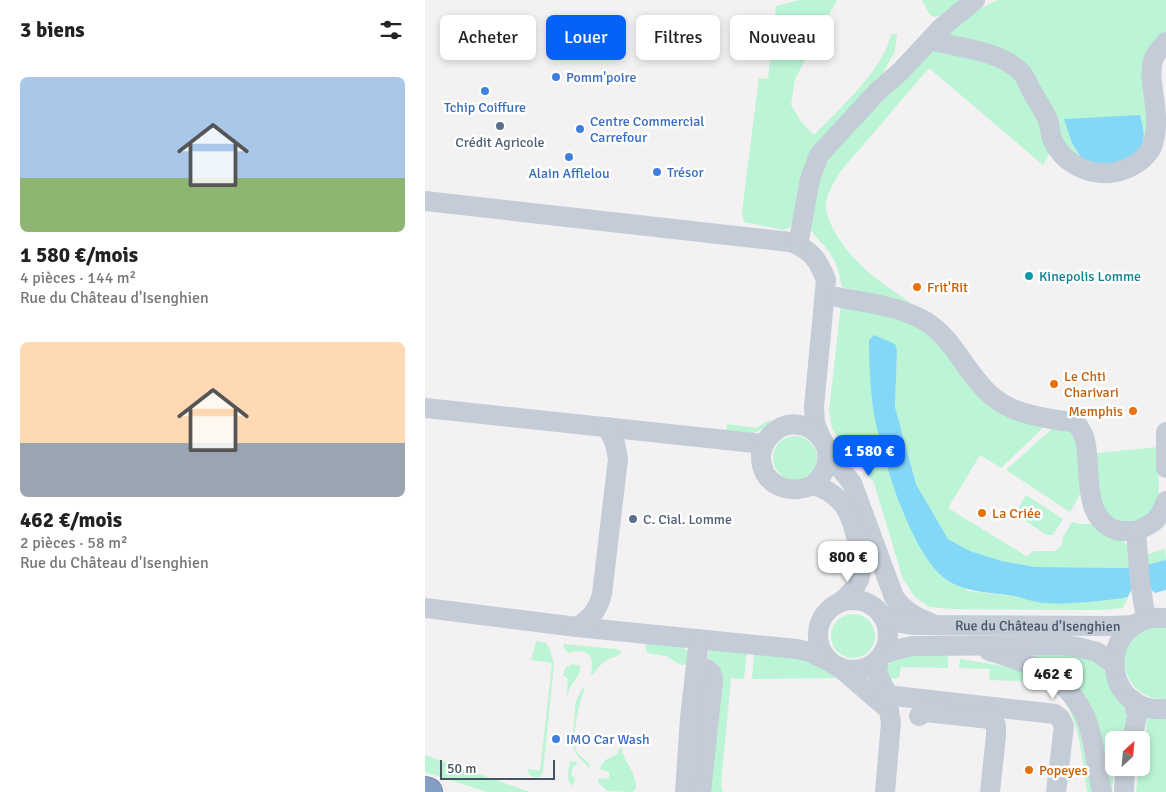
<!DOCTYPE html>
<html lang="fr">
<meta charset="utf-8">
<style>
:root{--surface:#fff;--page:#f2f2f2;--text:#222;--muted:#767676;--accent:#0461fa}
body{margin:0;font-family:Signika,sans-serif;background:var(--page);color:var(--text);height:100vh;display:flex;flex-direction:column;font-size:19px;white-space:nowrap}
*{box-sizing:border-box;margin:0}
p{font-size:16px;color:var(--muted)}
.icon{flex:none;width:28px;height:28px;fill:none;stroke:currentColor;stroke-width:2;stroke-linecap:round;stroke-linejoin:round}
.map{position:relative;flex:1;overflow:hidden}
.drawer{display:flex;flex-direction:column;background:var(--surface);width:425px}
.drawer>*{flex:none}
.top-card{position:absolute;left:15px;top:15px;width:475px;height:45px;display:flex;gap:10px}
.needle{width:32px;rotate:26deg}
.buttons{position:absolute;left:680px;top:731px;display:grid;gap:10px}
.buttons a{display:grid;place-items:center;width:45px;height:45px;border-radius:8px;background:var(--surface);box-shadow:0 2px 8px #0003;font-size:25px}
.scale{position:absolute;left:15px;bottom:12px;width:115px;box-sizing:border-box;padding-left:5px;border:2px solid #465361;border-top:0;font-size:14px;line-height:18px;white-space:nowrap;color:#465361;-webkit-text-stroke:4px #fff;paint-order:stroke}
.price{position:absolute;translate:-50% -42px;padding:0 11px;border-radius:10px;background:#fff;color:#222;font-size:16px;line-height:32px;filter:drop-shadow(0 1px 2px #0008)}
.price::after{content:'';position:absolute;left:50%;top:30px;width:15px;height:11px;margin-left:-8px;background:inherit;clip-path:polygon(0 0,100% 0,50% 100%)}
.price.current{background:var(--accent);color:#fff}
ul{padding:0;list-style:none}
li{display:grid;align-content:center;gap:10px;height:265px;padding:0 20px}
li span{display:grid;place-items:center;height:155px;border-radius:8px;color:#555}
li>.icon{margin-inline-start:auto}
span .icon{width:90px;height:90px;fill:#fffc;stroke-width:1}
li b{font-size:21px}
h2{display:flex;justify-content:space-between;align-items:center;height:60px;padding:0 20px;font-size:21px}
.chip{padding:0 18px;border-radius:8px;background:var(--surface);box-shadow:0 2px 8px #0003;font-size:18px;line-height:45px}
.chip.current{background:var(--accent);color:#fff}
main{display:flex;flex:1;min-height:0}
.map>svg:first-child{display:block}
.green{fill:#bbf5d5}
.water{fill:#84d8f7}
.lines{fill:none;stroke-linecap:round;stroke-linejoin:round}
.highway-casing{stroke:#6e8ab1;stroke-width:30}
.minor{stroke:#c3ccd7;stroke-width:20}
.highway{stroke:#839fc5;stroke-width:28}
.shop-dot{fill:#3f7fe0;stroke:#fff;stroke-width:2}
.service-dot{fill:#5c6f8a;stroke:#fff;stroke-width:2}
.culture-dot{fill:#0f9aa8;stroke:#fff;stroke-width:2}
.food-dot{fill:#e8710a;stroke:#fff;stroke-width:2}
.labels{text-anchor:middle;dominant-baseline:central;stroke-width:5;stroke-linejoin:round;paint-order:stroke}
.shop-label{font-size:14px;fill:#366cbe;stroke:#fff;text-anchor:start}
.service-label{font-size:14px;fill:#4e5e75;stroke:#fff}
.culture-label{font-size:14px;fill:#0d838f;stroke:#fff;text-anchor:start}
.food-label{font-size:14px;fill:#c56008;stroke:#fff;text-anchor:start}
.street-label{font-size:14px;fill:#465361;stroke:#fff}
</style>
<main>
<section class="drawer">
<h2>3 biens<svg class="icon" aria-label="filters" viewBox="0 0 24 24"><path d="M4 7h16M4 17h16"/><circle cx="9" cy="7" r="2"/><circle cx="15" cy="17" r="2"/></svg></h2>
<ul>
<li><span style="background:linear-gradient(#a9c7e8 65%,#8fb573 0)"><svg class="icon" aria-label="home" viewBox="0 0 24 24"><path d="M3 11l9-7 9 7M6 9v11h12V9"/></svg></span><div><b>1 580 €/mois</b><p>4 pièces · 144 m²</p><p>Rue du Château d'Isenghien</p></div></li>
<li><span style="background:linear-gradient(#ffd9b3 65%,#9aa5b1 0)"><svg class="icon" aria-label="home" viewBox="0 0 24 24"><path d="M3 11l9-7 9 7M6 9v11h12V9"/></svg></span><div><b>462 €/mois</b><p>2 pièces · 58 m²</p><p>Rue du Château d'Isenghien</p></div></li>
</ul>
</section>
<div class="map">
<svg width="741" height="792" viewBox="0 0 741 792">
<rect width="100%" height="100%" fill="#f3f1f1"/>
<path class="green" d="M375 0H412L370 79 366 105 377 123 389 135C414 109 459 69 466 34H472L470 51 454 80 382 161 367 223 364 228 359 230 319 222 317 211 334 78 343 79 351 6Z
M497 0H538L516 15 510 17 505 15Z
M572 0H741V42L730 55 726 150 646 163 613 85 520 37 547 13Z
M504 48 576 67 594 81 624 144V154L618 165 504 68 415 172C409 183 400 195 401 208 402 218 407 227 412 236 433 268 455 282 486 303L485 305 417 287C414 275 412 263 405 253 399 244 390 238 385 228L396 170 405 154Z
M416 304 483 321 530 353 541 373 624 422 576 468 555 455 523 508 601 556 609 551H630L637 545 638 537 647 522C656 525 661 524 670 524 681 524 700 543 709 551L705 568 610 567 577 561 545 551 523 539 491 484 470 407 472 351 444 340 448 407 457 449 478 512 499 554 543 591 597 597 613 602 634 603 703 597 698 608 675 610 527 609 504 607 490 597 478 579 449 483 434 461 419 449 407 428 404 411Z
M345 420 346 422C329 438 323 433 301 432L302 424 331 428Z
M632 424 649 430 658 489 645 512 581 470Z
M348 458a22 22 0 1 1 44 0a22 22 0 1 1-44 0Z
M733 447 734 498 725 516 707 524 691 520 679 510 674 487 672 453Z
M601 495 638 519 628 535H622L590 514Z
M740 549 741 560 720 565 719 555Z
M406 636a22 22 0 1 1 44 0a22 22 0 1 1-44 0Z
M741 627V699C694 701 685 638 725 629 730 628 736 628 741 627Z
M113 641 121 643 125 650 129 663 118 772 113 778 104 775 103 769 115 771 127 663 106 660 111 642Z
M220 642 257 647 265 652 263 664 256 665 241 656 223 653 220 647Z
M139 644 191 649 195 650 196 653C192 657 186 657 181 661 175 664 171 671 166 676 166 672 167 668 167 663 166 649 152 651 143 653L138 647Z
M284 650 322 653 319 679 306 678 296 785 298 792H281L292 664 287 660 282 658Z
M329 654 382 658 422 684 411 678 327 679Z
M601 654C623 655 660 650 676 666 682 672 683 683 688 691 691 697 696 701 699 707 705 716 698 730 695 740H689V768L687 792H684L673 741Z
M477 655H523V668L476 667 474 677 470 679 462 677 461 669 467 661Z
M535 659 584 667 606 674 640 699 654 726 667 792H662C657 761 655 701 622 687 604 680 583 681 564 680L565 669 534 668Z
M147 664 155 666C156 675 149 680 145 688 143 692 142 696 141 700L143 679 138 675 140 668Z
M158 687 160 688C155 698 146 740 151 750 154 757 163 759 165 767H163L151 754 147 744 151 701Z
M722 718 741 719V792H711L714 768H716C716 750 722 735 722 718Z
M196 745C197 761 212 771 211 789L207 792 182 791 173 782V779L184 778V772L175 769C177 759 185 759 192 754Z
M0 755 105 792H62L0 772Z
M145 761 152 762 151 766H148L146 776 150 777 148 786C140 780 144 770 145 761Z"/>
<path class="water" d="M715 115C725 151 714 152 686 168L657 159 647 143 639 119Z
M449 335 470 344 472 351 470 407 491 484 523 539 545 551 577 561 610 567 705 568 707 588 703 597C681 601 633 606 612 602 602 600 593 596 583 595 560 592 537 592 518 577 484 549 455 452 448 408 445 386 444 362 444 340Z
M741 560V590L730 593 724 588 720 565Z"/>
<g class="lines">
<g class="highway-casing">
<path id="highway" d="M0 791 3 792"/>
</g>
<g class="minor">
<path d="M506 40C535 49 571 49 595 71 600 75 603 84 606 90 612 100 618 110 623 120 625 126 625 133 627 139 637 162 661 175 685 173 701 171 717 163 726 149 741 114 717 77 731 54 734 50 738 46 741 42"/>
<path d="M0 201 365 242C385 248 394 261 401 280L389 407 390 423 396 438"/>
<path d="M373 245 385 179 394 155 453 91 476 71 516 28 550 0"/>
<path d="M412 297C442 303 474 306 500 321 530 339 542 376 568 397 591 416 623 418 651 423 655 428 658 433 660 440 667 468 656 514 688 529 694 532 704 531 711 531L715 582 721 619"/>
<path d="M0 408 339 444"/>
<path d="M741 432V468"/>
<path d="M402 452 427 483 469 597C478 610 491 618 506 623"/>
<path d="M388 485C428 450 376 403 346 435 340 440 337 448 336 455 335 485 364 496 388 485 400 488 408 493 417 503 428 516 440 563 434 580 430 589 422 597 414 603"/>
<path d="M711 531C730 523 734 520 741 501"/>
<circle cx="428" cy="635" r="35"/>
<path d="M0 608 152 627 372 649 385 652 405 662"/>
<path id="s1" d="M456 614 470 622 488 625 686 626 710 625"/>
<path d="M741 618C672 612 673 715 741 709"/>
<path d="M152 627C166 618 173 610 177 594L193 459 190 443 182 427"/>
<path d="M564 651C609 664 649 679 664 727 670 748 672 771 677 792"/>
<path d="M457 655 470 650 487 646 638 645 652 647 672 652 689 664"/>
<path d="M454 659 452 673 460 689 466 722 460 792"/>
<path d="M271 667C281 668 288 669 288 681L276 792"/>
<path d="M414 667 464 710"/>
<path d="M461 695 630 714 635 718 639 726 631 792"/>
<path d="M494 716 501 712 565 719 571 725V736L565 792"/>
<path d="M707 740 712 716 708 700"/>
<path d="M260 792 265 718 274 639"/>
<path d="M699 792 700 768"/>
</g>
<use href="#highway" class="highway"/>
</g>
<g class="shop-dot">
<circle cx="131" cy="77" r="5"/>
<circle cx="60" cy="91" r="5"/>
<circle cx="155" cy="129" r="5"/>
<circle cx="144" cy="157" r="5"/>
<circle cx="232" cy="172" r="5"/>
<circle cx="131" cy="739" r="5"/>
</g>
<g class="service-dot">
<circle cx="75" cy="126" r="5"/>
<circle cx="208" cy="519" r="5"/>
</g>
<circle class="culture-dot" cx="604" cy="276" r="5"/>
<g class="food-dot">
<circle cx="492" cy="287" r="5"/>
<circle cx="629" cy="384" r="5"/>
<circle cx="708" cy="411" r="5"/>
<circle cx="557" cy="513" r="5"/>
<circle cx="604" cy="770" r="5"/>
</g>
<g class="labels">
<g class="shop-label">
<text x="141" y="77">Pomm'poire</text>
<text x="60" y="107" text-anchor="middle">Tchip Coiffure</text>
<text x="165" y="121">Centre Commercial<tspan x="165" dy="16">Carrefour</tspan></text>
<text x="242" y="172">Trésor</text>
<text x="144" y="173" text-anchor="middle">Alain Afflelou</text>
<text x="141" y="739">IMO Car Wash</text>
</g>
<g class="service-label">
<text x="75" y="142">Crédit Agricole</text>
<text x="218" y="519" text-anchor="start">C. Cial. Lomme</text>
</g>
<g class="culture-label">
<text x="614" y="276">Kinepolis Lomme</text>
</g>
<g class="food-label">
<text x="502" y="287">Frit'Rit</text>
<text x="639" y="376">Le Chti<tspan x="639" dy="16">Charivari</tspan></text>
<text x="698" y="411" text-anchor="end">Memphis</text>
<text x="567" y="513">La Criée</text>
<text x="614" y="770">Popeyes</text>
</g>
<g class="street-label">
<text stroke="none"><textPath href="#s1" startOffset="159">Rue du Château d'Isenghien</textPath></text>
</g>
</g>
</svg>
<div class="buttons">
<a><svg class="needle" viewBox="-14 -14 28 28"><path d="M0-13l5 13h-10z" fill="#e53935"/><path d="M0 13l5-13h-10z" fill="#767676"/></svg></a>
</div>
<div class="scale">50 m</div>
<b class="price current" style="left:444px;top:477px">1 580 €</b>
<b class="price" style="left:423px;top:583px">800 €</b>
<b class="price" style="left:628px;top:700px">462 €</b>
<div class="top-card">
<a class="chip">Acheter</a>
<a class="chip current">Louer</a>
<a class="chip">Filtres</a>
<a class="chip">Nouveau</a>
</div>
</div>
</main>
